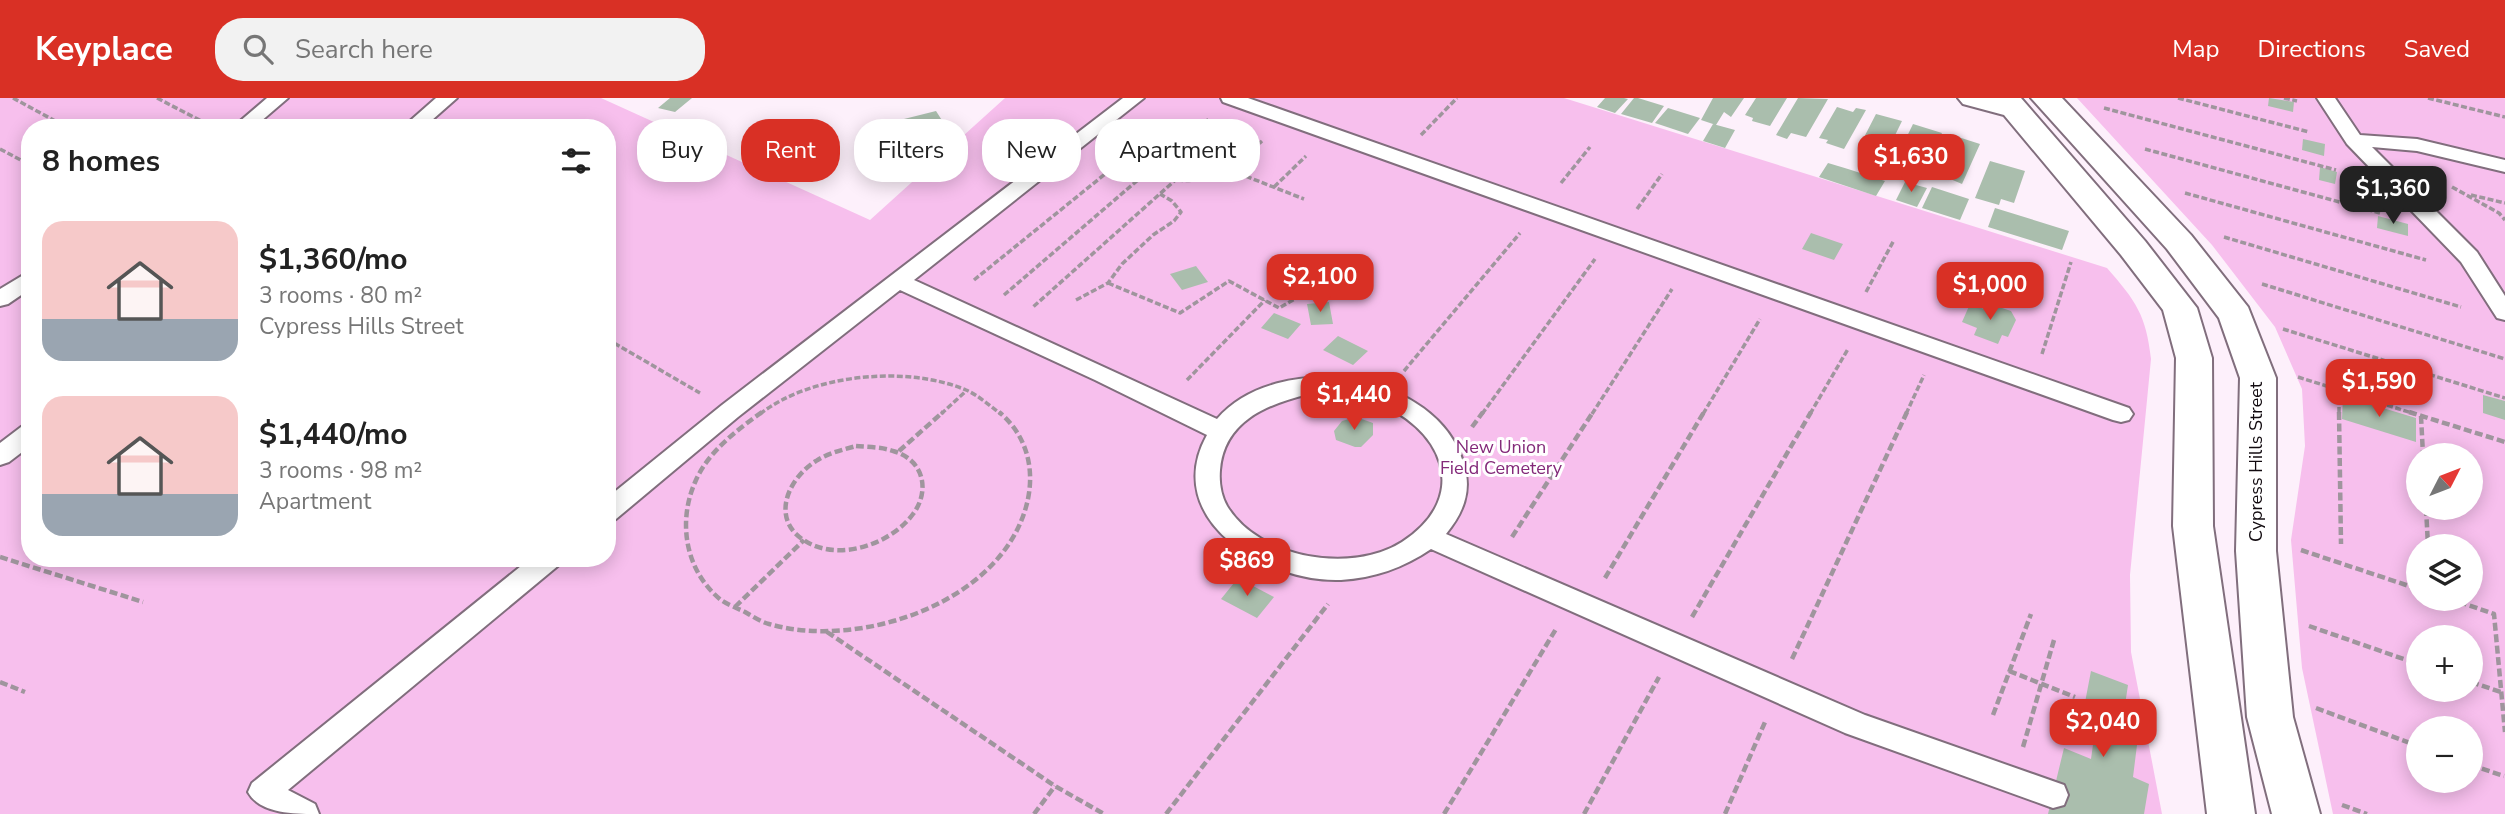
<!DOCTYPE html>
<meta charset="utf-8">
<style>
:root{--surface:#fff;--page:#f2f2f2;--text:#222;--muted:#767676;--accent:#d93025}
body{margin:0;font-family:"Nunito Sans",sans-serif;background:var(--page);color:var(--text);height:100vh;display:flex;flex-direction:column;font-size:26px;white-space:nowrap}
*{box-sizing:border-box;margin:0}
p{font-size:23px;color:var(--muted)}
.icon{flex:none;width:38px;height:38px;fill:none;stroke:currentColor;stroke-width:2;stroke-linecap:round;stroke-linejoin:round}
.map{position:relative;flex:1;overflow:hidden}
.sheet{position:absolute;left:21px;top:21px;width:595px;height:448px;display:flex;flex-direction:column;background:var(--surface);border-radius:28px;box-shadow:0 4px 18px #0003}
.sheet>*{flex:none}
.top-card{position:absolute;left:637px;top:21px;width:665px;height:63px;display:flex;gap:14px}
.needle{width:46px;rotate:48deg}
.buttons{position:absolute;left:2406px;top:345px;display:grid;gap:14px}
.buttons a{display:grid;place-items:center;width:77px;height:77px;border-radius:50%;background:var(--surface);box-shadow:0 4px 18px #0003;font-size:35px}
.price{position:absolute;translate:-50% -60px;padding:0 16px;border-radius:14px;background:var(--accent);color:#fff;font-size:23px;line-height:46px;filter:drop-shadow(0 2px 4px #0008)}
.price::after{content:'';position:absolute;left:50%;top:42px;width:21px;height:16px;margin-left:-10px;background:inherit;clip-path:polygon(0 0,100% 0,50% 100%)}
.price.on{background:#222;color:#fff}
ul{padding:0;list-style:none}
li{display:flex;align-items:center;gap:21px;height:175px;padding:0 21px}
li span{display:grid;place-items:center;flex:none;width:196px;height:140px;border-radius:21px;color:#555}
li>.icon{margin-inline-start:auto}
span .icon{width:84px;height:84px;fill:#fffc;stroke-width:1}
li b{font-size:30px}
h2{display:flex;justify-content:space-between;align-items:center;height:84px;padding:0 21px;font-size:30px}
.chip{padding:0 24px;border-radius:28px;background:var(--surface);box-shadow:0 4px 18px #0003;font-size:24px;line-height:63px}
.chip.on{background:var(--accent);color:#fff}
header{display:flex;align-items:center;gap:42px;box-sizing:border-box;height:98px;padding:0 35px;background:var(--accent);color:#fff}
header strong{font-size:33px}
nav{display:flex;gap:38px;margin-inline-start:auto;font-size:24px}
.search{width:490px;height:63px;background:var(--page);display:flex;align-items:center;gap:18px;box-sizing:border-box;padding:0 24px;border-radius:28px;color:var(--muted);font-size:26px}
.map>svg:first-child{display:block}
.green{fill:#f7bfed;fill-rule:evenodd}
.building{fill:#aabead}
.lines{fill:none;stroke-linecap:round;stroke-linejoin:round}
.lane-casing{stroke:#816e7d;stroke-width:4}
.secondary-casing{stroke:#816e7d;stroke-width:4}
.path-far1{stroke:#9f959d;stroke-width:3.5;stroke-dasharray:6 2.5;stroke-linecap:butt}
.path{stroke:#9f959d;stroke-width:4.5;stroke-dasharray:8 3.5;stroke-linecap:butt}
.lane{fill:#fff;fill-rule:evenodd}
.secondary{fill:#fff;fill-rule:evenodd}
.labels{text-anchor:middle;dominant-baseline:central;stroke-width:6;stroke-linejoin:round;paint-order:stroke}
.park-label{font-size:18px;fill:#832979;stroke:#fff}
.street-label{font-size:18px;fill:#110a0f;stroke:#fff}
</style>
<header>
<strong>Keyplace</strong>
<div class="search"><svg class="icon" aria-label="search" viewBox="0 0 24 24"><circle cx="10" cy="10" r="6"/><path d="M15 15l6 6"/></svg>Search here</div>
<nav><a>Map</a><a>Directions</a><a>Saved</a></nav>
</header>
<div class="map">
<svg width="2505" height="716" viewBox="0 0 2505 716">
<rect width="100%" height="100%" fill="#fdf0fb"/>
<path class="green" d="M0 0H601L870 122 1005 0H1564L2107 170C2136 203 2146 217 2151 261L2130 477 2131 554 2162 716H0ZM30 30H607V460H30Z
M2077 0H2505V716H2333L2302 570 2291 442 2305 348 2302 291 2275 229 2212 147ZM2418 357H2471V410H2418ZM2418 448H2471V500H2418ZM2418 539H2471V592H2418ZM2418 630H2471V682H2418Z"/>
<path class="building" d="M670 0H692L675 14 658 10Z
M1605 0H1624L1628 1 1615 15 1597 9Z
M1634 0H1638L1664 8 1652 25 1621 16Z
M1713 0H1744L1731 19 1724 14 1716 27 1701 22Z
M1756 0H1787L1770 28 1752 23 1753 20 1745 17Z
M1798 0 1828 1 1806 39 1791 35 1787 41 1776 37Z
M2269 0 2294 4 2293 14 2268 8Z
M1837 9 1853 14 1856 10 1866 12 1844 51 1826 45 1828 42 1819 40Z
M1668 10 1700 20 1688 36 1655 25Z
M936 13 954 41 921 50 904 21Z
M1876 16 1902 23 1883 62 1865 57 1867 54 1858 51Z
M1713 26 1735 32 1725 50 1703 43Z
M1913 26 1942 35 1923 74 1903 68 1904 65 1895 63Z
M1952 37 1980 46 1962 86 1934 74Z
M2303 41 2325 46 2324 58 2302 52Z
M1990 63 2025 73 2014 105 2001 101 1999 107 1975 100Z
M1828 65 1848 71 1885 83 1876 98 1819 79Z
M2320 69 2337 74 2335 86 2319 82Z
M1905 84 1927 90 1917 109 1896 102Z
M1932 89 1969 101 1960 122 1922 110Z
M1995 110 2069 133 2062 152 1988 129Z
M2378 118 2408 126V138L2377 130Z
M1811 135 1843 146 1834 162 1802 151Z
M1196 168 1208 184 1182 192 1170 176Z
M1329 204 1333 226 1311 227 1307 206Z
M1987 205 2011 213 2016 222 2008 239 2002 237 1998 246 1974 237 1977 230 1962 224 1970 206 1984 211Z
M1274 215 1301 226 1288 241 1261 230Z
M1338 238 1368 253 1353 267 1323 252Z
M2483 297 2505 303V322L2483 315Z
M2343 298 2416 320V344L2342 321Z
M1356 319 1373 325V337L1361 349H1355L1336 342 1334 333 1342 323Z
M1238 480 1274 499 1257 520 1221 501Z
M2091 573 2128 587 2125 607 2136 611 2132 636 2138 639 2133 679 2149 686 2144 716H2048L2064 650 2091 661 2096 625 2082 620Z"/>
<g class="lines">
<g class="lane-casing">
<path id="lane" d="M267 0H288L253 30H232Z
M436 0H457L423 30H402Z
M1123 0H1144L914 182 1217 321C1277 251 1438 272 1464 367 1472 394 1463 415 1446 436L1865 617 2064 687 2068 697 2064 707 2053 710 1845 635 1431 451C1403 470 1374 480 1341 482 1267 485 1160 422 1207 337L1095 282 900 192 738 319 616 421 607 424V400L722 307ZM1309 296C1330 296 1352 295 1372 303 1441 327 1474 397 1402 444 1352 476 1259 461 1227 408 1221 397 1219 384 1220 372 1224 323 1267 306 1309 296Z
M1221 0H1248L2129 310 2133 316 2129 322 2121 324 2113 322 1223 4Z
M2317 0H2335L2360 37 2417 41 2505 62V74L2417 53 2372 49 2477 154 2505 198V222L2497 220 2461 164 2347 46Z
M30 173V191L8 206 0 208V191Z
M30 326V348L9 364 0 367V345L21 329Z
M531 460H563L559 467 288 692 315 706 319 716C294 716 260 716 248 694L252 685Z"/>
</g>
<g class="secondary-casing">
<path id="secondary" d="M1958 0H2021L2145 143 2197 210 2212 260 2213 428 2255 716H2207L2173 428 2176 260 2163 212 2121 157 2004 17 1963 6Z
M2031 0H2062L2191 137 2248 209 2276 280V453L2293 619 2320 716H2272L2247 619 2236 453 2240 280 2219 220 2167 151Z"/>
</g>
<path class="path-far1" d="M13 0 68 30
M157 0 209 27
M2178 0 2309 34
M2284 0 2297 3
M2428 0 2505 19
M2104 10 2336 72
M1421 37 1457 0
M0 51 30 67
M2145 51 2380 115
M1230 72 1304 101
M1177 82C1214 86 1236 66 1262 43
M1561 85 1590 49
M1274 89 1306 58
M2452 89 2499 115 2505 122
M2185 95 2426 162
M2471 97 2505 105
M1637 111 1662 76
M2224 139 2461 209
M974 182 1162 30 1195 28 1227 36 1033 209
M1108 185 1180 215 1229 183 1279 210 1321 186
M2262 186 2505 261
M1866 194 1894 142
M1004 197 1210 20
M1076 202 1108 185 1122 166 1153 137 1174 123 1181 114 1172 103 1160 96
M2283 231 2505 300
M607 241 700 295
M2042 256 2071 164
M1404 273 1520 135
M2298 279 2415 316
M1187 282 1265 202
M2339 292V316
M760 316C811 276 907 267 966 292 978 297 990 308 1001 316
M941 316 966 293
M1482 316 1595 161
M1592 316 1672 191
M1703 316 1760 221
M1810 316 1848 251
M1906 316 1924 277"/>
<path class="path" d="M762 314C737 332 709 353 696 382 677 423 685 473 721 502 728 507 737 510 745 514 752 518 761 524 769 526 858 552 999 506 1026 409 1036 374 1028 338 999 314
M2339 314 2341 446
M2409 314 2505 344
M2421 318 2423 357
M1472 329 1483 314
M856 348C868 349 882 349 893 353 923 361 931 392 913 416 889 449 828 468 795 435 773 411 793 377 816 363 828 355 842 352 856 348Z
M899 353 943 314
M2426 410 2428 448
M1512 439 1593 314
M2301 452 2418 491
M0 459 143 504
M1605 480 1704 314
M2448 500 2494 516 2505 634
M735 509 804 442
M1692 519 1811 314
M2309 528 2418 566
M827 534 1055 688 1104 716
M1792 561 1907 314
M2009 573 2075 599
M0 584 25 594
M2471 584 2501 594
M2316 610 2418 648
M1993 617 2031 516
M2023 649 2054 542
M2471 667 2504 678
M2342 707 2367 716
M1034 716 1055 688
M1166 716 1328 506
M1444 716 1556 531
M1584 716 1659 579
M1725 716 1765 624"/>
<use href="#lane" class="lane"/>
<use href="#secondary" class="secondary"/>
</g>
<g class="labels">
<g class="park-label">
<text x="1501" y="349">New Union<tspan x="1501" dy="21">Field Cemetery</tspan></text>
</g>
<g class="street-label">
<text transform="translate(2256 364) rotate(-90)">Cypress Hills Street</text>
</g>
</g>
</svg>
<div class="buttons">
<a><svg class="needle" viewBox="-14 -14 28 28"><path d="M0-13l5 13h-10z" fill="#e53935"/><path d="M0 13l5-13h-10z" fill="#767676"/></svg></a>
<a><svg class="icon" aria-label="layers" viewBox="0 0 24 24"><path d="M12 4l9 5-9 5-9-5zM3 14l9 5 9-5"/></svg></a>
<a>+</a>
<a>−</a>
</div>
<b class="price" style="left:1911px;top:96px">$1,630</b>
<b class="price on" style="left:2393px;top:128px">$1,360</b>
<b class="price" style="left:1320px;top:216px">$2,100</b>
<b class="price" style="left:1990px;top:224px">$1,000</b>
<b class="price" style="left:2379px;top:321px">$1,590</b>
<b class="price" style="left:1354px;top:334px">$1,440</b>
<b class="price" style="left:1247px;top:500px">$869</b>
<b class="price" style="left:2103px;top:661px">$2,040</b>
<div class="top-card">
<a class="chip">Buy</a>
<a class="chip on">Rent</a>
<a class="chip">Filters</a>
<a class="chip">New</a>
<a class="chip">Apartment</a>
</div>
<section class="sheet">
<h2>8 homes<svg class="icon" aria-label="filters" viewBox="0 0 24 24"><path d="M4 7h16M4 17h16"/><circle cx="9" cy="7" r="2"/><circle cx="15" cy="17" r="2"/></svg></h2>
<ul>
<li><span style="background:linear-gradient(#f6c9c9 70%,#9aa5b1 0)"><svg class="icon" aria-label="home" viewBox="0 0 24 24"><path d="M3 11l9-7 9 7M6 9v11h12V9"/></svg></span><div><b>$1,360/mo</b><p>3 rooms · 80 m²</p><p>Cypress Hills Street</p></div></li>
<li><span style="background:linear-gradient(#f6c9c9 70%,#9aa5b1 0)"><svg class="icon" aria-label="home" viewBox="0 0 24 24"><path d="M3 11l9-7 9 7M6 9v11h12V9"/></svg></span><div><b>$1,440/mo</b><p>3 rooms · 98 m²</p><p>Apartment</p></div></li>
</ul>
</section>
</div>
